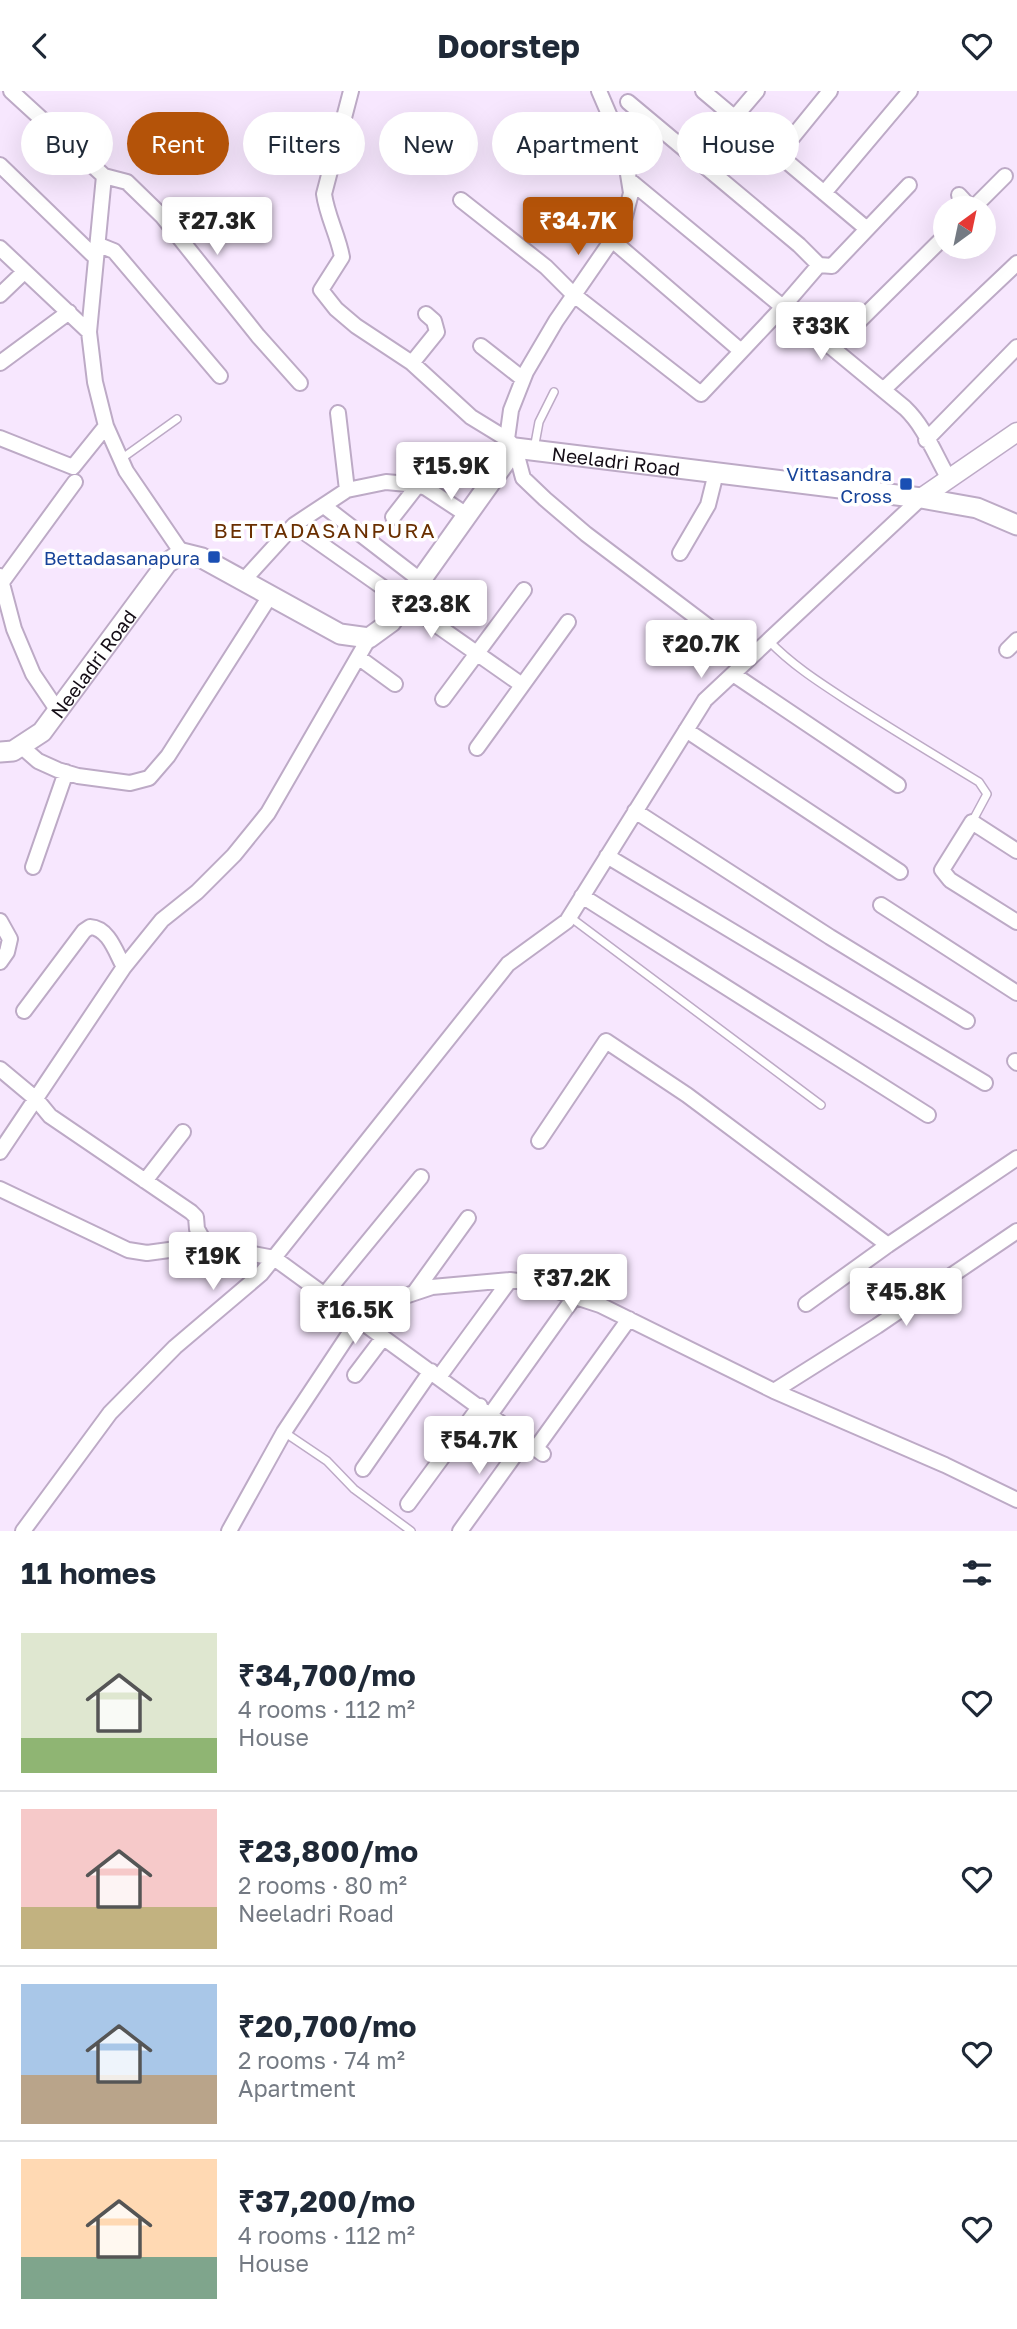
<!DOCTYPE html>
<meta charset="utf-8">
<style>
:root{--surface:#fff;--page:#f2f2f3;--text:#1f2937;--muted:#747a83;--line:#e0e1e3;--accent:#b45309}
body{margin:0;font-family:"Golos Text",sans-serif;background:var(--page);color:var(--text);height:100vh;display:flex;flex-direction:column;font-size:26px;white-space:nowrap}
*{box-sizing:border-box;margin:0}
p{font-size:23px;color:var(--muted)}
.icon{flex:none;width:38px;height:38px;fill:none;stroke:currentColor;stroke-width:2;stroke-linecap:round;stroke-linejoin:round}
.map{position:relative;height:1440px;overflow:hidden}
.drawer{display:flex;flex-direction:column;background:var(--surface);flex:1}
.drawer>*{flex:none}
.guide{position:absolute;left:21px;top:21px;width:976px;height:63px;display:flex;gap:14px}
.needle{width:46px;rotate:33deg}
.buttons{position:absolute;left:933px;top:105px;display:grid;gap:14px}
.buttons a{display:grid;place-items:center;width:63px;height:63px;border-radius:50%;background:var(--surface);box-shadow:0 7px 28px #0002;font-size:35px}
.price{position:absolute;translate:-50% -60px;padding:0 16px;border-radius:7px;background:#fff;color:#222;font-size:23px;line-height:46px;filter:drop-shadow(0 2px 4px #0008)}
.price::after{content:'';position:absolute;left:50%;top:42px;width:21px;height:16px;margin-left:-10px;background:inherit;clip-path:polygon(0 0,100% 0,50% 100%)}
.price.current{background:var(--accent);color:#fff}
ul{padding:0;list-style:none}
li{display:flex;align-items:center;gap:21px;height:175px;padding:0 21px}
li+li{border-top:2px solid var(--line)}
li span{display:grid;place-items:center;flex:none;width:196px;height:140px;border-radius:0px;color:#555}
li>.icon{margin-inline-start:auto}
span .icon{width:84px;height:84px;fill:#fffc;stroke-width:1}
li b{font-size:30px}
h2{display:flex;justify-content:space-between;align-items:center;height:84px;padding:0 21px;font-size:30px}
.pill{padding:0 24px;border-radius:32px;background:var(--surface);box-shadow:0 7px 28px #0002;font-size:24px;line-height:63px}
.pill.current{background:var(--accent);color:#fff}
header{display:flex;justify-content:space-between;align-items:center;height:91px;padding:0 21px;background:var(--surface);font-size:32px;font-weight:700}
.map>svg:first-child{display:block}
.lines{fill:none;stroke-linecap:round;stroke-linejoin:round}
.service-casing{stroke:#bdaac6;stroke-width:10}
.minor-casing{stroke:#bdaac6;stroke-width:18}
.tertiary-casing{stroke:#bdaac6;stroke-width:21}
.secondary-casing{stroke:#bdaac6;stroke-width:23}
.service{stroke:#fff;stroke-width:7}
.minor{stroke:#fff;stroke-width:14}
.tertiary{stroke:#fff;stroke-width:18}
.secondary{stroke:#fff;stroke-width:19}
.transit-dot{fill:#1a4fb4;stroke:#fff;stroke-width:2.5}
.labels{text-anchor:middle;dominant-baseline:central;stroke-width:7;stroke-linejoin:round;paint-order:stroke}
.street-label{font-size:19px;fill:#130c15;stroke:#fff}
.transit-label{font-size:19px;fill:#164399;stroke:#fff;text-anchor:end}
.neighbourhood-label{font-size:21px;letter-spacing:2px;fill:#6a2f00;stroke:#fff}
</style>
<header><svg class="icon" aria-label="back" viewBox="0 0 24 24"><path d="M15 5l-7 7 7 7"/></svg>Doorstep<svg class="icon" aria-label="heart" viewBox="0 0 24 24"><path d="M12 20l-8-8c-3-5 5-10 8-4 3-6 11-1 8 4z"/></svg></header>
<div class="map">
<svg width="1017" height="1440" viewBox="0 0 1017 1440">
<rect width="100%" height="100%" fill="#f7e7fe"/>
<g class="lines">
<g class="service-casing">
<path id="service" d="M534 358 539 331 554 301
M121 368 177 328
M769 550C793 575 822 593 851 612 893 639 936 665 979 691L987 703 972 731
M570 826 821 1014
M284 1341 327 1370 354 1398 411 1440"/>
</g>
<g class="minor-casing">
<path id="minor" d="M11 0 104 85 127 91 162 125 258 245 300 292
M351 0 324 103C327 125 338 144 342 166L321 199 336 218 356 235 412 272 471 326 507 348 515 357 523 387 545 408 586 443 750 567
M703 0 867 138
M734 27 757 0
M778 64 830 0
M0 74 95 166
M104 85 89 241 95 291 106 335 126 380 182 462
M629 89 905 317C925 336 935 364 949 388
M824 102 910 0
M959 104 971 117
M461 109 546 176 574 204 701 303 782 217 819 174 799 154 628 11
M973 117 1005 85
M612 149 741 260
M99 154 114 160 220 285
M0 157 89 241
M819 174 832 175 909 94
M0 204 24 181
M481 255 523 288
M832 257 945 145
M0 272 69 221
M412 272 437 241 434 230 426 223
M883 299 1017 172
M338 322 347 399
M0 347 73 376 106 335
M507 348 511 319 526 281 556 230 623 133 631 102 624 58 599 0
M926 349 1017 256
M324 415 420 489
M393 426 418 394
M294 434 347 399 386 391 418 394 426 397 467 424
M680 462 708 414 716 382
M0 485 14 538 33 583 58 620
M243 490 294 434 522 594
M2 491 75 391
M1007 559 1017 549
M358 566 395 593
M733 583 898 694
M443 608 524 499
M686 639 900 781
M22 656 38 670 58 679 78 685 130 692 149 687 168 665 270 505
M477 657 568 531
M635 720 830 846 967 930
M1017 760 972 731 942 779 950 789 1017 831
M607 765 985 992
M33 776 66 681
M582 805 928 1024
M881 814 1017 902
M0 830 10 848 7 861 0 871
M24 920 84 840 90 836C109 837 116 862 124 876
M1015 970 1017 972
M0 978 36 1008 50 1025 191 1121 196 1126 197 1138 206 1154
M539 1050 606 950 687 1004 888 1154
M0 1061 124 876 162 829 197 801 234 764 268 722 369 547
M145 1090 183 1041
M0 1098 128 1159 147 1162 206 1154 274 1167 543 1363
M414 1202 468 1127
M325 1203 421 1086
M806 1213 888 1154 1017 1067
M355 1284 383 1247
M439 1286 510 1189
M774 1300 877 1235 1017 1140
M490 1324 575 1205
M536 1357 629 1228
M363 1378 431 1280
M408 1413 480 1315
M23 1440 110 1322 175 1256 261 1183 508 873 567 830 705 609 921 407
M229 1440 284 1341 359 1228 396 1208 432 1196 510 1189 533 1192 600 1214 774 1300 945 1374 1017 1409
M460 1440 525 1350"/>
</g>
<g class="tertiary-casing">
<path id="tertiary" d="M921 407 1017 341"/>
</g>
<g class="secondary-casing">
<g id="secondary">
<path id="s1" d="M0 661 13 660 42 641 167 472 182 462 202 467 340 543 369 547 391 531 515 357 921 407 977 417 1017 434"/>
</g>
</g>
<use href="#service" class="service"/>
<use href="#minor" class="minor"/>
<use href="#tertiary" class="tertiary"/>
<use href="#secondary" class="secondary"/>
</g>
<g class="transit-dot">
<rect x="899" y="386" width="14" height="14" rx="3.5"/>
<rect x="207" y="459" width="14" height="14" rx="3.5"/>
</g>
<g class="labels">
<g class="street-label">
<text stroke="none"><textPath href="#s1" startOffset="826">Neeladri Road</textPath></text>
<text stroke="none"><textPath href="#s1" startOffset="133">Neeladri Road</textPath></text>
</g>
<g class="transit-label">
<text x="892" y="382">Vittasandra<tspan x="892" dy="22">Cross</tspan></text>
<text x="200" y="466">Bettadasanapura</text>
</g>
<g class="neighbourhood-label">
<text x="325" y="439">BETTADASANPURA</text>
</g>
</g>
</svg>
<div class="buttons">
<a><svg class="needle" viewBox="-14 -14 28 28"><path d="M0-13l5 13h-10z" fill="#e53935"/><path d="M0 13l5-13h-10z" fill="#747a83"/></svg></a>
</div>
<b class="price" style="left:217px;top:166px">₹27.3K</b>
<b class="price current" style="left:578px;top:166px">₹34.7K</b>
<b class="price" style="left:821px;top:271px">₹33K</b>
<b class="price" style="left:451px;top:411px">₹15.9K</b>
<b class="price" style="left:431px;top:549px">₹23.8K</b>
<b class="price" style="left:701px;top:589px">₹20.7K</b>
<b class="price" style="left:213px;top:1201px">₹19K</b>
<b class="price" style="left:572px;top:1223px">₹37.2K</b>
<b class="price" style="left:906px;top:1237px">₹45.8K</b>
<b class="price" style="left:355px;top:1255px">₹16.5K</b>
<b class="price" style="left:479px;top:1385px">₹54.7K</b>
<div class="guide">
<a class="pill">Buy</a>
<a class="pill current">Rent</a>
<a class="pill">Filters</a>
<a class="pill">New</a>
<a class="pill">Apartment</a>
<a class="pill">House</a>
</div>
</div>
<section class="drawer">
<h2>11 homes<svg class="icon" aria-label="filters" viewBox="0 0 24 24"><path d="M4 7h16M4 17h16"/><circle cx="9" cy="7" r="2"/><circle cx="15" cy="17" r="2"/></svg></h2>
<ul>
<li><span style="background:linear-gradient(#dfe7d0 75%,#8fb573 0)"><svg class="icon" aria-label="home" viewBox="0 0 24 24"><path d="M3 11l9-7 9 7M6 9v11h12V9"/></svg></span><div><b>₹34,700/mo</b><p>4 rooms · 112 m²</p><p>House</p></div><svg class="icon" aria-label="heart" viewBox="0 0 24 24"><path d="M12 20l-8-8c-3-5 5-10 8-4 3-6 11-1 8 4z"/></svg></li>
<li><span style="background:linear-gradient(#f6c9c9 70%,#c2b280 0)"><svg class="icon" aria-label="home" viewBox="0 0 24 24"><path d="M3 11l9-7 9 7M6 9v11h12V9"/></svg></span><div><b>₹23,800/mo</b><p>2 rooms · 80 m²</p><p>Neeladri Road</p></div><svg class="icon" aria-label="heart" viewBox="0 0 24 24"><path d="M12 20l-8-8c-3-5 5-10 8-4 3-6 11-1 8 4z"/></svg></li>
<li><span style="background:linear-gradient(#a9c7e8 65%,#b9a48a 0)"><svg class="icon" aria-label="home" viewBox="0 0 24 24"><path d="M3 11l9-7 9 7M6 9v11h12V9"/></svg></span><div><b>₹20,700/mo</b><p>2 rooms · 74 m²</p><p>Apartment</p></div><svg class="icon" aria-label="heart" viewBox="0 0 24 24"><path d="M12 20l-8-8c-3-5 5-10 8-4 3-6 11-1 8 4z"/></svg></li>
<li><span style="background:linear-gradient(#ffd9b3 70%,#7fa58c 0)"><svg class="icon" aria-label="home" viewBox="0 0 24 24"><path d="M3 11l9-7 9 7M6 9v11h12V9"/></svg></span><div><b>₹37,200/mo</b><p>4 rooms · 112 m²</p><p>House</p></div><svg class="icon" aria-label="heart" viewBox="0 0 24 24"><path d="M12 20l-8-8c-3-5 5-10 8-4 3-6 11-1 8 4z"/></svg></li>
</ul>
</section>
